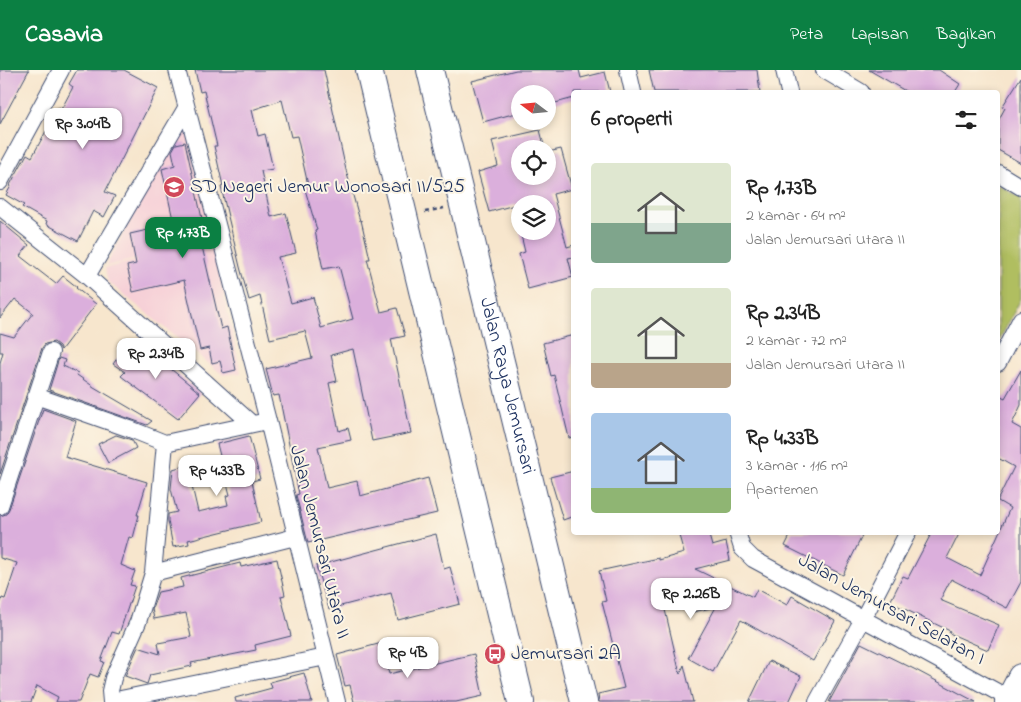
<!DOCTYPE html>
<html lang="id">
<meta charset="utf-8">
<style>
:root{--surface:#fff;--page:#f6f6f6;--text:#222;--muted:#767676;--accent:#0b8043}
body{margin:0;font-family:"Indie Flower",sans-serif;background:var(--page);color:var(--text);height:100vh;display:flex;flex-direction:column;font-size:19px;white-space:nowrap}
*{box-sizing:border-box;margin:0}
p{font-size:16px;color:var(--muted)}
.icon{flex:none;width:28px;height:28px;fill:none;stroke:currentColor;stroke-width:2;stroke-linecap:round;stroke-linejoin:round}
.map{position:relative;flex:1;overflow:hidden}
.sheet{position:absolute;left:571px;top:20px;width:429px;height:445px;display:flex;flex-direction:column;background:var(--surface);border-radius:5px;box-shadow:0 2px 8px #0003}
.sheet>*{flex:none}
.needle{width:32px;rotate:286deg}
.controls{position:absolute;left:511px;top:15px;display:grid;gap:10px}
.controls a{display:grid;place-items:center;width:45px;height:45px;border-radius:50%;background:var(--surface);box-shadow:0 2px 8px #0003;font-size:25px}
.price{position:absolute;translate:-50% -42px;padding:0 11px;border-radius:10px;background:#fff;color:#222;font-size:16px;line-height:32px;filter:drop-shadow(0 1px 2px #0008)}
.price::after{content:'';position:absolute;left:50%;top:30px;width:15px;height:11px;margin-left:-8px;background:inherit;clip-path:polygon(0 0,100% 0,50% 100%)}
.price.on{background:var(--accent);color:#fff}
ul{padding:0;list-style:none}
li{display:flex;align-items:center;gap:15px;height:125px;padding:0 20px}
li span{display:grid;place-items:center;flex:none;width:140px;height:100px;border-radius:5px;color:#555}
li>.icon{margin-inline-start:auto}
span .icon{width:60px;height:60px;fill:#fffc;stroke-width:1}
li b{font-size:21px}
h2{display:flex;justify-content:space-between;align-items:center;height:60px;padding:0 20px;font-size:21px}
header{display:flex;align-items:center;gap:30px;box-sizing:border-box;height:70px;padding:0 25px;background:var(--accent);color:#fff}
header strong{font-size:24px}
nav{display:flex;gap:28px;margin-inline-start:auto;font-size:18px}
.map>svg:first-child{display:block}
.built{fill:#f6cfd7}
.green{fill:#b0be61;stroke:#667660}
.building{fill:#dbafdc;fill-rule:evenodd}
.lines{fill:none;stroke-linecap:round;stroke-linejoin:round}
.minor-casing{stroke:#3c4a6f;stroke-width:18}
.primary-casing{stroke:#3c4a6f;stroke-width:28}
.path{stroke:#3c4a6f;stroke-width:2.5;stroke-dasharray:4 4;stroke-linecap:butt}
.minor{stroke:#fff;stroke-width:16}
.primary{stroke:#fff;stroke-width:26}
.labels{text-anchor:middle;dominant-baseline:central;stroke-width:4;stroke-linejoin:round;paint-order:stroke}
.poi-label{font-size:20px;fill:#1b2f5e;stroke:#fcf5e5;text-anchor:start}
.street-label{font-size:20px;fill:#1b2f5e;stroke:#fcf5e5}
</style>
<header>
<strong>Casavia</strong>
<nav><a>Peta</a><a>Lapisan</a><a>Bagikan</a></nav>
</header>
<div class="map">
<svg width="1021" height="632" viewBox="0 0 1021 632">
<rect width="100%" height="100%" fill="#fcf5e5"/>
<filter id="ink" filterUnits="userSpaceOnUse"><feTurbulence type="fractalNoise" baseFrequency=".02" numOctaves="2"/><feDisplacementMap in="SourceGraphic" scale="10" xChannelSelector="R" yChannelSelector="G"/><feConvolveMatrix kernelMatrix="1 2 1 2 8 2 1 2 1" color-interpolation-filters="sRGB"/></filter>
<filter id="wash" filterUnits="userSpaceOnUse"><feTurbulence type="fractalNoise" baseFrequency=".0096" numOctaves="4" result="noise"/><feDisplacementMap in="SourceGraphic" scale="20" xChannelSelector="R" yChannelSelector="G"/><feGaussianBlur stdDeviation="1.12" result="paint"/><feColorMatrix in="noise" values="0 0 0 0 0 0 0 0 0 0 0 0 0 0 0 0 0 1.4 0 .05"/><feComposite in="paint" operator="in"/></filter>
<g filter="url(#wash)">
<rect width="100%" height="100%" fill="#f7e6cd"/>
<path class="built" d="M187 59 213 172 106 196 176 62Z
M213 173 241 303 223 305 108 212 105 198Z"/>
<path class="green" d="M998 115 1021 128V229L998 273Z"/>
<g id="blocks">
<path class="building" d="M0 0H29L0 54Z
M77 0H124L158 18 105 122 115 126 104 147 93 141 78 171 46 154 47 151 22 137 24 135 6 125 11 116 10 115 27 84 32 87 59 37 62 38 73 17 69 14Z
M195 0H324L346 100 360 151 361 150 370 189H367L381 242 397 238 405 266 391 269 411 363 372 371 353 279 331 285 337 311 329 313 339 361 348 358 351 370 318 377 327 418 357 411 360 426 428 408 437 443 308 473 296 425 299 424 279 325 273 326 266 299 312 288 305 261 270 269 260 226 249 230 240 197 221 117 223 116 214 76H217L204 21 200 22ZM282 30 291 67 297 66 308 115 304 116 317 160 315 161 323 199 339 196 353 249 321 258 313 227 291 233 278 187 296 183 286 143 271 147 261 101 273 99 265 64 258 66 252 40Z
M516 0H579L581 8 605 2 610 22H574V28L548 35V24H520V42L483 52 472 11Z
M649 0H757L760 22H654Z
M869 0H939L960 14 955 22H907Z
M1021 7V93L998 80V51L1005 38 1002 37Z
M540 60 545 79H520V106H548V82L561 79 572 119 553 124 567 177 574 175V187L568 188 573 207 528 219 519 184 525 182 520 161H548V134H518L489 142 478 102 498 96 492 71Z
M185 72 203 153 205 171 201 172 221 259 227 257 236 300 223 303 220 291 212 293 209 278 200 280 184 210 133 222 127 196 136 194 130 164 174 154 162 99 175 95 172 81 176 74Z
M0 151 29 175 20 186 56 214 63 206 77 217 76 218 96 234 61 280 59 276 54 272 45 274 42 278 0 404V293L3 282H0V263L14 267 33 243 15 229 0 248Z
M574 265V367L569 368 554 305 551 306 543 273Z
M131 270 165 297 166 295 200 323 178 349 121 306 125 302 113 294Z
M59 288 65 290 63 296 78 303 77 305 94 317 152 351 147 355 49 320Z
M1021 300V335L1012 354 1021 359V512L1007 538 951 509 940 530 999 555 988 580 949 563 950 561 890 532 903 506 908 508 932 462H960L947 488 980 505 1010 438 998 431V429L1014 397 998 388V333L1001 326 1005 328Z
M43 339 76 351 65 387 147 412 137 445H139L133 468 129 467 121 495 135 501 130 515 135 516 119 564 112 562 101 591 104 592 98 607 90 604 79 632H56L58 627 37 616 31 632H0V535L2 528 5 529 17 493 0 488V446L6 444 9 439Z
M116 365 132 370 136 378 108 393 98 374Z
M249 366 260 409 252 411 261 452 188 470 189 474 173 477 168 451V444L177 442 171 419 173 399 187 395 198 442 228 435 226 426 230 425 217 374Z
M574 401V446L563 450 550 407Z
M678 462H708L712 476 726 472 730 490 695 499 753 527 757 519 787 535 792 526 835 551 813 591 741 550 713 602 688 588 716 537 693 542 688 520 662 527 680 604 684 595 693 632H599L598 624 624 618 602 532 606 531 599 501 659 488V490L684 483Z
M792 462H864L843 505 785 476Z
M436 464 444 499 450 497 460 534 398 550 391 523 329 539 316 496Z
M277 489 285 525 281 526 291 566 255 575 256 580 191 593 192 596 150 605 147 614 125 606 138 577 160 584 158 573 191 567 186 543 154 549 152 539 158 522 183 517 181 508 240 493 241 497Z
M382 573 389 604 474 584 483 626 456 632H354L350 615 345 616 337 585Z
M861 573 914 599 976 632H829Z
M769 591 801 606 789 632H749Z
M304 603 312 632H236L235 628 272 618 270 612Z"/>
</g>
</g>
<g filter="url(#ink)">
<use href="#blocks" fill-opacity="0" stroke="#3c4a6f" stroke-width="1"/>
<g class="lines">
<g class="minor-casing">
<path id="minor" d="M177 0 268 351 337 632
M628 0 633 22
M784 0 789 22
M824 0 861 22
M998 103 1021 117
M0 112 61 0
M0 137 87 206 252 354
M87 206 186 38
M998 293 1021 249
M36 326 130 359 165 373
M165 373 258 353
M0 436 51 282
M737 462 742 478 753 489 1010 629
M153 503 295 467
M111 631 326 587
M111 632 110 621 113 608 138 552 153 503 165 373
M817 632 863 549 908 462"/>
</g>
<g class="primary-casing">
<g id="primary">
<path d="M369 0 521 632"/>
<path id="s1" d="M430 0 584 632"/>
<path d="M1008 632 1021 607"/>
</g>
</g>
<path class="path" d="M425 142 444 138"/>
<use href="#minor" class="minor"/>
<use href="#primary" class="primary"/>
</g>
</g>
<defs>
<g id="school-disc" transform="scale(1.125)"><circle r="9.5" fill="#d1495b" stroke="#fcf5e5"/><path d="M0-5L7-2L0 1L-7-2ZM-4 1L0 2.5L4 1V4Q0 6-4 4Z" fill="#fff"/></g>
<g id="bus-disc" transform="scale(1.125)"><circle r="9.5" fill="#d1495b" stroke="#fcf5e5"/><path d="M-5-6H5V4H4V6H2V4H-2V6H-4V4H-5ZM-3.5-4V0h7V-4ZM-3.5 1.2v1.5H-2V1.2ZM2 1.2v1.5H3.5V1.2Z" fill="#fff"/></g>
</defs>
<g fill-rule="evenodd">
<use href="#school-disc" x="174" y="117"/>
<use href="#bus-disc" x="495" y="584"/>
</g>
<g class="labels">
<g class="poi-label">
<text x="190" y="117">SD Negeri Jemur Wonosari II/525</text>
<text x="511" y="584">Jemursari 2A</text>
</g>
<g class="street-label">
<text stroke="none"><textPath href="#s1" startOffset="325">Jalan Raya Jemursari</textPath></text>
<text transform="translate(319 472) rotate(76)">Jalan Jemursari Utara II</text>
<text transform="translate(891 540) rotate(29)">Jalan Jemursari Selatan I</text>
</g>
</g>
</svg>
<div class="controls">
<a><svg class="needle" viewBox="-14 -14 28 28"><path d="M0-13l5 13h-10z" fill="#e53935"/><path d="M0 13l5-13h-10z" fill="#767676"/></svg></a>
<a><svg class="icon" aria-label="locate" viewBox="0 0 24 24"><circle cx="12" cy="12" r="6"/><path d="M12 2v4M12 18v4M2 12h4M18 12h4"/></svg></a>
<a><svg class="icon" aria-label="layers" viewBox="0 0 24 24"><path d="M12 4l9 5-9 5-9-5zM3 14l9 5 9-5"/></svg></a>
</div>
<b class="price" style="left:83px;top:80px">Rp 3.04B</b>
<b class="price on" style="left:183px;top:189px">Rp 1.73B</b>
<b class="price" style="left:156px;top:310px">Rp 2.34B</b>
<b class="price" style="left:217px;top:427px">Rp 4.33B</b>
<b class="price" style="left:691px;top:550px">Rp 2.26B</b>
<b class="price" style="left:408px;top:609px">Rp 4B</b>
<section class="sheet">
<h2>6 properti<svg class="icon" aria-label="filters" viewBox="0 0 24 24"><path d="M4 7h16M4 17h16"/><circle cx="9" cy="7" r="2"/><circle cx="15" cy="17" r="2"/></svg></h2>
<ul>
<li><span style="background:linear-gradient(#dfe7d0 60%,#7fa58c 0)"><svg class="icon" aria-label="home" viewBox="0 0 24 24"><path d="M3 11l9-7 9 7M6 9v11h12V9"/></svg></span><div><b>Rp 1.73B</b><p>2 kamar · 64 m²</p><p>Jalan Jemursari Utara II</p></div></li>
<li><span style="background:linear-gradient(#dfe7d0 75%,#b9a48a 0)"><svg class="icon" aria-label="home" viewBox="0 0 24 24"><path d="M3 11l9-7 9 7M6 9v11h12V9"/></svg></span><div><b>Rp 2.34B</b><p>2 kamar · 72 m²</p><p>Jalan Jemursari Utara II</p></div></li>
<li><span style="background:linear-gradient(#a9c7e8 75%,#8fb573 0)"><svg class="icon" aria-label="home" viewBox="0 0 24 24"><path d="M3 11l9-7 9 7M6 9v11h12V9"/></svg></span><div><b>Rp 4.33B</b><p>3 kamar · 116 m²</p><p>Apartemen</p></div></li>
</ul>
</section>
</div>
